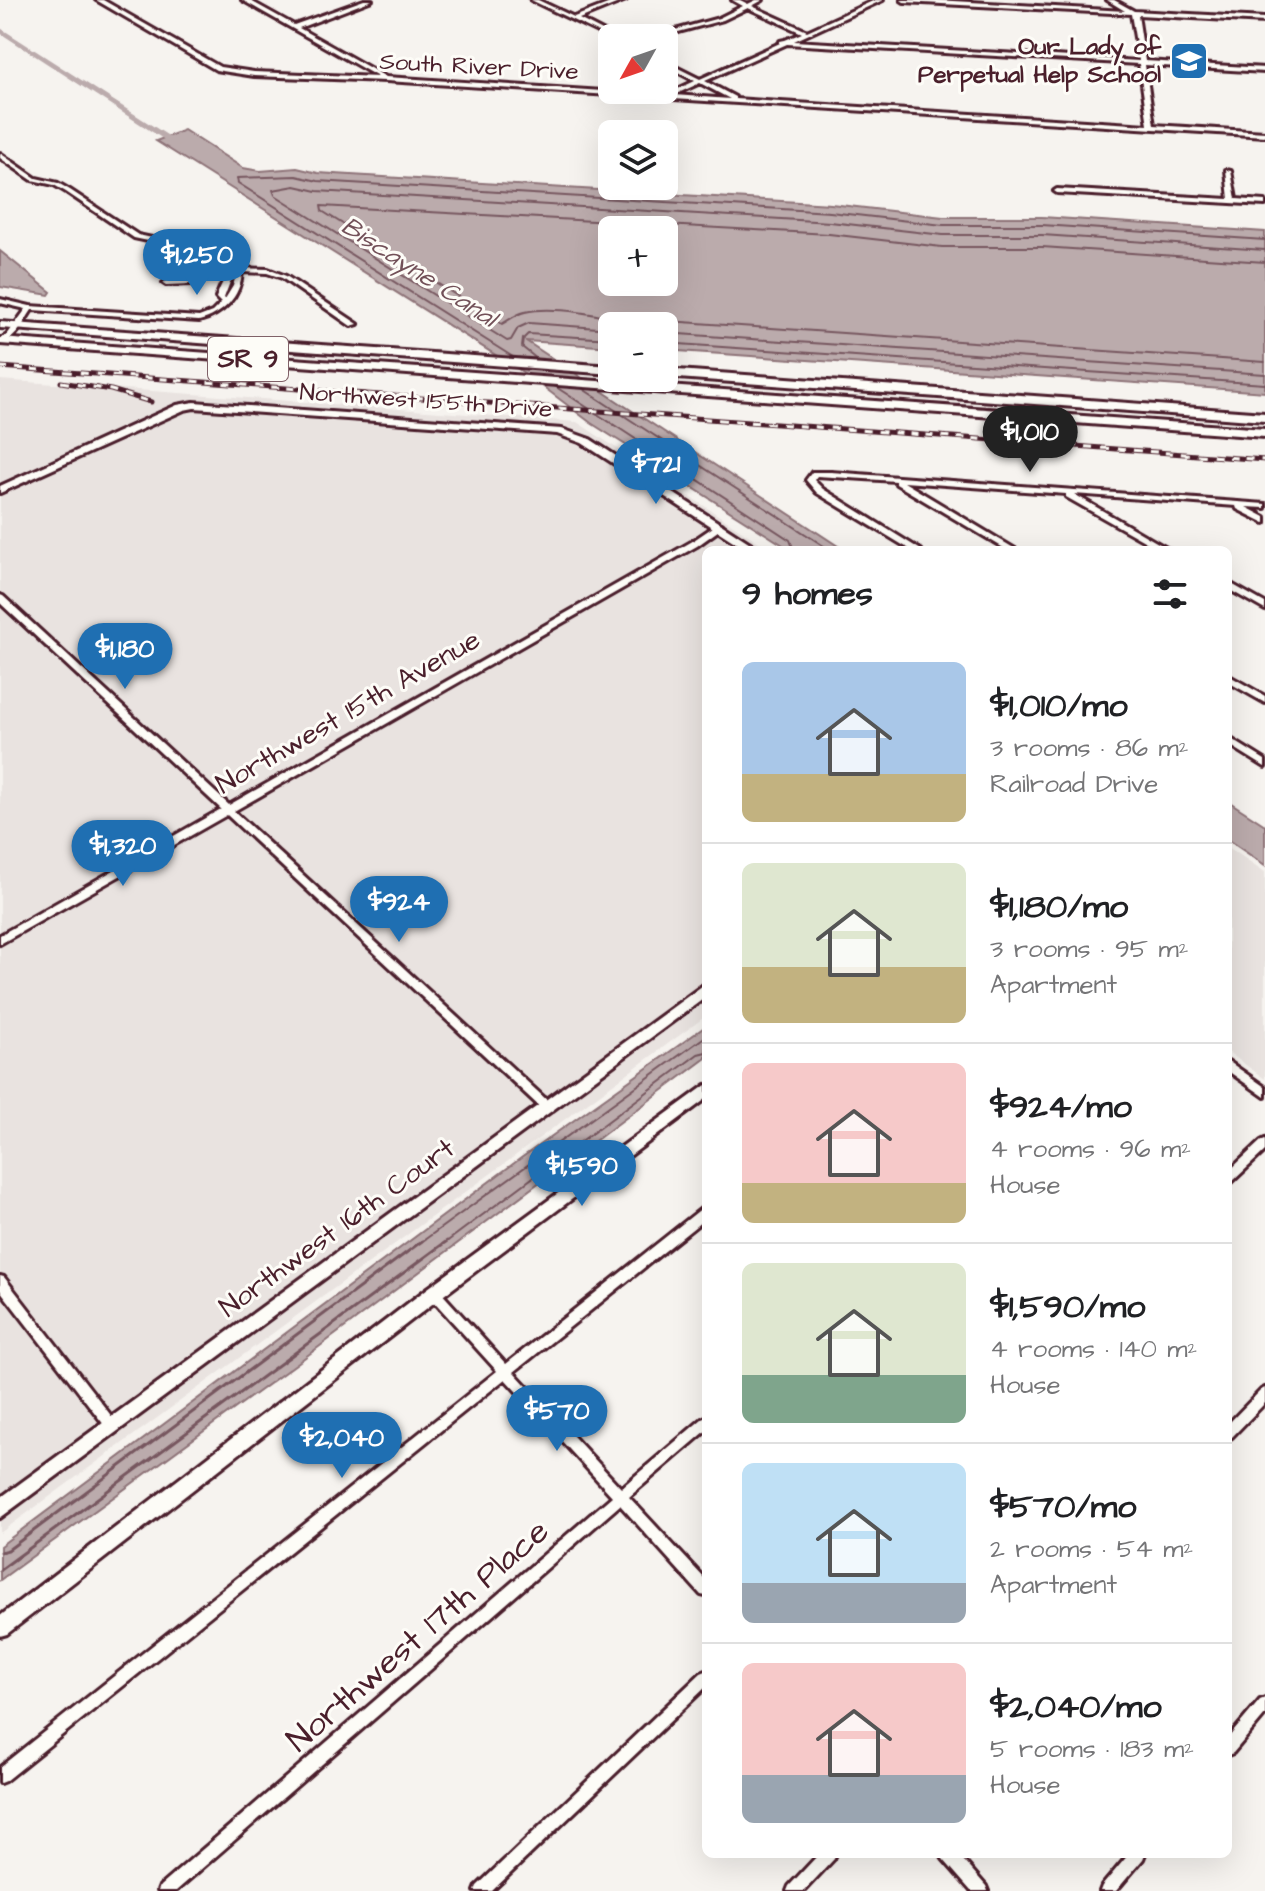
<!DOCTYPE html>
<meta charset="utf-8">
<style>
:root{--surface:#fff;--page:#f6f6f6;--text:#202124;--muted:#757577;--line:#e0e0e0;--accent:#1f6fb2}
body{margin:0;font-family:"Architects Daughter",sans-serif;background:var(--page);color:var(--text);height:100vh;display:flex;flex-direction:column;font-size:30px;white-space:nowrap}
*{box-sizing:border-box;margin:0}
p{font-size:26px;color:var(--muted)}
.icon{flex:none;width:44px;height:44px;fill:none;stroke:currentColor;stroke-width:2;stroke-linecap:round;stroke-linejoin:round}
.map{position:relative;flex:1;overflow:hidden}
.details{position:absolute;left:702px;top:546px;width:530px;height:1312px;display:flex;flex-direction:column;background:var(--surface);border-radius:12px;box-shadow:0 8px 32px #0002}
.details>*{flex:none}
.needle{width:52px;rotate:230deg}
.controls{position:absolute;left:598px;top:24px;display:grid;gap:16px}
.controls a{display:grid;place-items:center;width:80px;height:80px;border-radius:12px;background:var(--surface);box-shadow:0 8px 32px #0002;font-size:40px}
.price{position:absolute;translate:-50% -68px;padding:0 18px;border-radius:28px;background:var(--accent);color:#fff;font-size:26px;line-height:52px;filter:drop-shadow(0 2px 4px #0008)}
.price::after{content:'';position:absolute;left:50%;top:48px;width:24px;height:18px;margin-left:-12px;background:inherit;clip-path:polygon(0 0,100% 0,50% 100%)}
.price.active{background:#222;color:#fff}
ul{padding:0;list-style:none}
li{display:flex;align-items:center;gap:24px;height:200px;padding:0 40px}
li+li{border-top:2px solid var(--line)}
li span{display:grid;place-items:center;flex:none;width:224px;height:160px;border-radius:12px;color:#555}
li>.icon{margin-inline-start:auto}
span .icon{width:96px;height:96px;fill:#fffc;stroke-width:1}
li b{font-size:34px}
h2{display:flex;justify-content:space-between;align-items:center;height:96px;padding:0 40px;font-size:34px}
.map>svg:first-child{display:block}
.built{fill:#e9e3e0}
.water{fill:#bbabac;stroke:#8e7378;stroke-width:2;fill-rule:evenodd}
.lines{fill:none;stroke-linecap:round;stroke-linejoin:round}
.shore-far1{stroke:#77575f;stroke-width:2}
.shore{stroke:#77575f;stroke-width:3}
.canal{fill:#bbabac;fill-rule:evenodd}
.street-casing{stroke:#4a1f2b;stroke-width:6}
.secondary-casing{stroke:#4a1f2b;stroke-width:6}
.primary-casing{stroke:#4a1f2b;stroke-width:6}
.street{fill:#fdfcf7;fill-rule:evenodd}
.secondary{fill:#fdfcf7;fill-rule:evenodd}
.primary{fill:#fdfcf7;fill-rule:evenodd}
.rail-casing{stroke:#4a1f2b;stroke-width:5}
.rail{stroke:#fdfcf7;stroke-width:3;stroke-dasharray:8;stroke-linecap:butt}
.labels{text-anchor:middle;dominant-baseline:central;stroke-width:6;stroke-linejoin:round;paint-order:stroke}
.far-poi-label{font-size:24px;font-weight:bold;fill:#4a1f2b;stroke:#fdfcf7;text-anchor:end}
.far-street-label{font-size:24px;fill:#4a1f2b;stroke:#fdfcf7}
.far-water-label{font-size:26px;font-style:italic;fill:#725058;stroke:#fdfcf7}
.shield{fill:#fdfcf7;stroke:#806168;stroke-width:2}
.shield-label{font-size:26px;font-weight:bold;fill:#4a1f2b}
.street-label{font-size:28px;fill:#4a1f2b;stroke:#fdfcf7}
.near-street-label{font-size:34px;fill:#4a1f2b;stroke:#fdfcf7}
</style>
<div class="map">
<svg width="1265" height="1891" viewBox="0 0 1265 1891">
<rect width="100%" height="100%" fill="#f6f3ef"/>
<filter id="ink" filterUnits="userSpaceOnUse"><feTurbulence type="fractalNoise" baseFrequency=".0125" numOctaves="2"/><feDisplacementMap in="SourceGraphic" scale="16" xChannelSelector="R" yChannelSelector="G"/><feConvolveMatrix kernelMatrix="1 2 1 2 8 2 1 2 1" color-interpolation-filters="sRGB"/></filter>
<g filter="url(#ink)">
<path class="built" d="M0 380 577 422 771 550H706V1016L0 1533Z
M1228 847 1265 872V1079L1228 1052Z"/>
<path class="water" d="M184 130 243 168 260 171 297 168 318 173 831 204 943 217H1042L1265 232V392L664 350V326H612V347L526 341 844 550H791L591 423 529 376 156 141ZM612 230H664V282H612Z
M0 251 51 292 49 295 0 287Z
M1228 801 1265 825V865L1228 840Z
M706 1026V1058L300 1361 0 1580V1546L521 1158Z"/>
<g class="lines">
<path class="shore-far1" d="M632 326C607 314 552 306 525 312 516 314 509 320 502 324L322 211 321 206 829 234 942 247H1042L1265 262
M648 326 668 321 1265 362
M612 329 529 323 518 328 511 340 507 341 275 195 273 190 295 186 317 191 830 222 943 235H1042L1265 250
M664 333 1265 374
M664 343 1265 384
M513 357 238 183 237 178 296 176 318 181 830 212 943 225H1042L1265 240
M537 359 522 347 523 339 528 334 612 339
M556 387 790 540 794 550
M583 389 830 550
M420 1243 706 1036
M445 1243 698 1054 706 1052"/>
<path class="shore" d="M0 1552 8 1550 422 1241
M0 1570 447 1241"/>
<path class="canal" d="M0 28 2 29 181 144 174 146 0 33Z"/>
<g class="street-casing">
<path id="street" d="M96 0H103L220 67 254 72 378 77 242 0H249L294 25 364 0H372L299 28 386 77 665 95 695 81 664 65V61L700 79 780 43V41L785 40 802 33 748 8 723 20 656 38H646L719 18 743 6 732 0H740L748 4 756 0H763L752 6 807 31 875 0H883L794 41 1139 61 1131 14 904 2 901 0H935L1125 11 1107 0H1114L1134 11 1265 18V22L1138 15 1145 61 1265 68V72L1145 65 1154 125 1265 132V136L386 81 254 76 216 70ZM787 44 1139 64 1148 125 735 99V97L705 81ZM700 83 730 99 674 95Z
M531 0H538L574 17 618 0H626L579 19 616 38H612V39Z
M0 153 36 178 58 183 70 190 138 235 213 251 230 265 240 268 268 269 286 276 358 324 351 326 282 278 267 273 242 272C241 297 222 315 199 321L32 310C23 323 16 341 0 343V339L7 335 26 309 0 303V299L30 306 199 317 212 312 221 303 216 298C220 287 224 277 233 270L226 267 209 254 134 238 66 192 54 185 32 180 0 158ZM236 275 233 286 225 299 224 298 230 282Z
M1226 170 1231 171 1236 199 1265 201V205L1057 193 1054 191 1057 189 1229 199Z
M198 262 203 263 191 284 166 285 163 283 166 281H187Z
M812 472H831L1265 504V508L1246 507 1265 517V523L1237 509 1236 506 1074 494 1170 550H1160L1066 497V494L904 482 1017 550H1007L896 484V481L817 476 814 480 823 489 921 550H911L817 493 806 480Z
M719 523 722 524V528L697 546 234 811 550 1103 551 1106 550 1109 546 1110 542 1109 227 815 0 944V935L221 809 0 603V595L3 596 229 805 691 542Z
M1228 582 1265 603V610L1228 589Z
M1228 675 1265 696V703L1228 682Z
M1228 737 1265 760V767L1228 744Z
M1228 1061 1265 1087V1097L1228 1071Z
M1265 1139V1151L1232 1182 1228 1184V1172L1261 1141Z
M706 1206V1218L514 1372 621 1488 702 1419 706 1417V1431L629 1497 706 1580V1596L701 1595 620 1505 176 1891H158L160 1886 612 1496 505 1379 5 1781 0 1783V1767L497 1371 430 1297 428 1293 430 1289 434 1288 438 1289 506 1364 702 1208Z
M0 1276 4 1277 116 1422 118 1426 116 1430 112 1432 108 1430 0 1290Z
M1265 1388V1403L1232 1437 1228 1439V1424L1261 1390Z
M706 1671V1687L492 1891H475L477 1886 701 1673Z
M1265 1698V1715L1233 1753 1228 1755V1738L1260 1700Z
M819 1854H836L834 1859 804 1891H787L789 1886Z
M941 1854H958L986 1886 988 1891H971L943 1859Z
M1129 1854H1145L1143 1859 1116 1891H1100L1102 1886Z"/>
</g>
<g class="secondary-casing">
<path id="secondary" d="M194 402 562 429 590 439 761 550H747L582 443 557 434 194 408 184 410 0 493V486L177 405Z
M706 983V997L0 1518V1498Z
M706 1085V1099L440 1298 7 1634 0 1636V1616L428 1288Z"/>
</g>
<g class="primary-casing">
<path id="primary" d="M0 322 612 366V374L0 328Z
M0 338 1265 429V437L0 344Z
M664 369 1265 413V421L664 377Z"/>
</g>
<use href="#street" class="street"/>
<use href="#secondary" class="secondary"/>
<use href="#primary" class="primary"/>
<g class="rail-casing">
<path id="rail" d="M0 367 1265 460
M61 382 111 390 151 402"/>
</g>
<use href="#rail" class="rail"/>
</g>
</g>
<defs>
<g id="school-square" transform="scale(2)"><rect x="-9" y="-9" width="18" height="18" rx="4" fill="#1f6fb2" stroke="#fdfcf7"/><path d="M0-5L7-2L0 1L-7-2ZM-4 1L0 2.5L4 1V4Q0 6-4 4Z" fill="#fff"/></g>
</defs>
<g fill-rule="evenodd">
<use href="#school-square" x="1189" y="61"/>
</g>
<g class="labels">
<g class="far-poi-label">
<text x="1161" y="47">Our Lady of<tspan x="1161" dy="28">Perpetual Help School</tspan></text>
</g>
<g class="far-street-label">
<text transform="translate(479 67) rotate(3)">South River Drive</text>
<text transform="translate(426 401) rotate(4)">Northwest 155th Drive</text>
</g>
<g class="far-water-label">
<text transform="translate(419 272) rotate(33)">Biscayne Canal</text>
</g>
<rect class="shield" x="208" y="337" width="80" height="44" rx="6"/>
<g class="shield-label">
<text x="248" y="359">SR 9</text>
</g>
<g class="street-label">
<text transform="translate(348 712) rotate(-30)">Northwest 15th Avenue</text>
<text transform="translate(337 1228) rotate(-36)">Northwest 16th Court</text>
</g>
<g class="near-street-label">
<text transform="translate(418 1636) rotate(-41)">Northwest 17th Place</text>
</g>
</g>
</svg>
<div class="controls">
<a><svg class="needle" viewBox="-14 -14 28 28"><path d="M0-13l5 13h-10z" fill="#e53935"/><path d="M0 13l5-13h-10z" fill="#757577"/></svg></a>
<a><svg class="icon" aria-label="layers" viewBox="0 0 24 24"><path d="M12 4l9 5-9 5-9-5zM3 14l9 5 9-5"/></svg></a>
<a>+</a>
<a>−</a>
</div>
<b class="price" style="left:197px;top:297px">$1,250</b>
<b class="price active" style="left:1030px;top:474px">$1,010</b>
<b class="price" style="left:656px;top:506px">$721</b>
<b class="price" style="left:125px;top:691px">$1,180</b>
<b class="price" style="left:123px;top:888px">$1,320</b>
<b class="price" style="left:399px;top:944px">$924</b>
<b class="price" style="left:582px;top:1208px">$1,590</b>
<b class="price" style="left:557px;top:1453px">$570</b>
<b class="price" style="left:342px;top:1480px">$2,040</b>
<section class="details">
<h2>9 homes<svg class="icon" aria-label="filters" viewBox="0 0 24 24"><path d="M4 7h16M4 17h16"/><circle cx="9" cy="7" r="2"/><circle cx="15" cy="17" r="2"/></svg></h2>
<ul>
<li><span style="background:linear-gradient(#a9c7e8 70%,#c2b280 0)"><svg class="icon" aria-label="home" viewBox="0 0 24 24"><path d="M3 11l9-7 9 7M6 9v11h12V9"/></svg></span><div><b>$1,010/mo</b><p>3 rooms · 86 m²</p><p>Railroad Drive</p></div></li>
<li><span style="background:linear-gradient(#dfe7d0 65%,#c2b280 0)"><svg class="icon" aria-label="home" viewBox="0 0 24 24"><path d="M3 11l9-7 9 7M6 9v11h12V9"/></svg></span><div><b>$1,180/mo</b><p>3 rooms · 95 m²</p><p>Apartment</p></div></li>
<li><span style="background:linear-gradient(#f6c9c9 75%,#c2b280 0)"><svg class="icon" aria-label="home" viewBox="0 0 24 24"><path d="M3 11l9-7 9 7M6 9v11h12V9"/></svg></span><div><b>$924/mo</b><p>4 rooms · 96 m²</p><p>House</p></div></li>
<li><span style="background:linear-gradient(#dfe7d0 70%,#7fa58c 0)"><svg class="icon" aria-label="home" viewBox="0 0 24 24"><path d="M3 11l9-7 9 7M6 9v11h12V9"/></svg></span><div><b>$1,590/mo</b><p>4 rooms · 140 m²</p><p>House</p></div></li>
<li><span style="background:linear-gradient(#bfe0f5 75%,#9aa5b1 0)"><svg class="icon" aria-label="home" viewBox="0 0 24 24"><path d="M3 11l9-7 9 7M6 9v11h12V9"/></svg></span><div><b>$570/mo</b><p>2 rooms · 54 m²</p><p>Apartment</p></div></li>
<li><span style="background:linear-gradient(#f6c9c9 70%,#9aa5b1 0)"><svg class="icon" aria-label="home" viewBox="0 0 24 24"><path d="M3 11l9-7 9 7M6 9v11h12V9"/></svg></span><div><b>$2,040/mo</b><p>5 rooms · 183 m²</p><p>House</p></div></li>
</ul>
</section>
</div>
